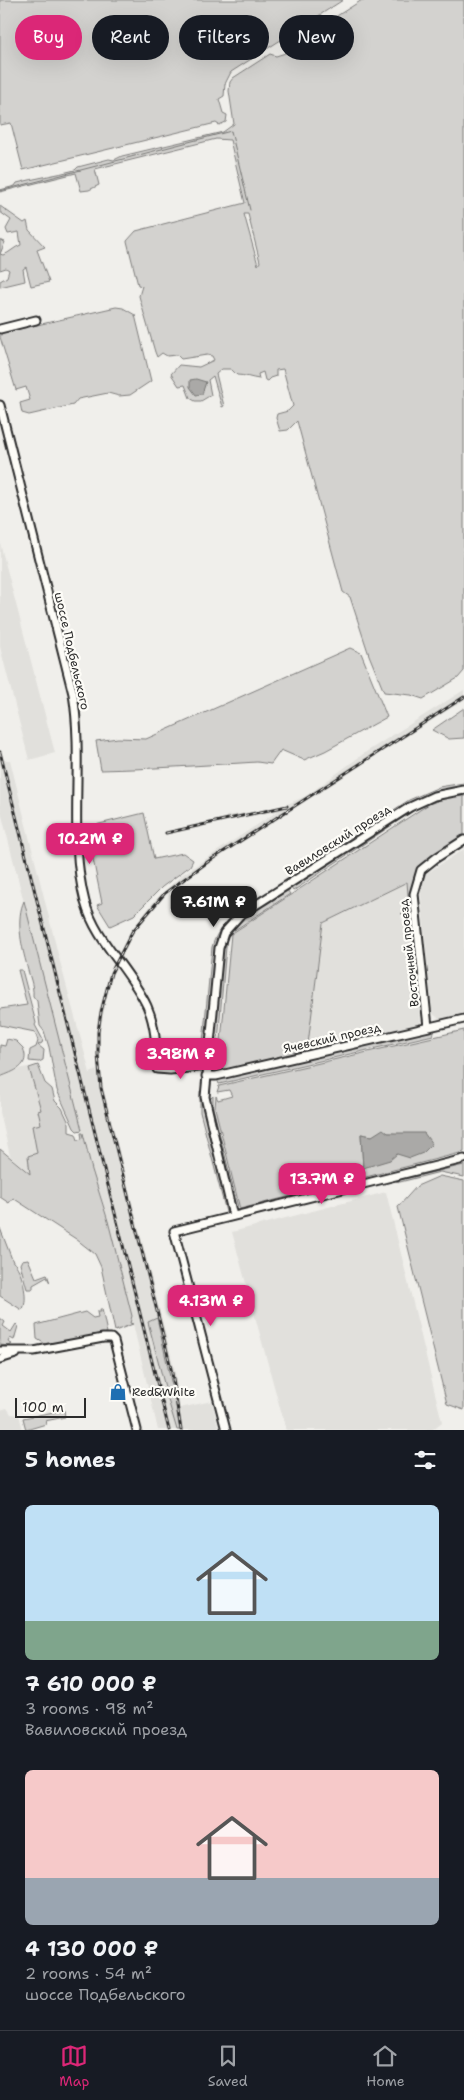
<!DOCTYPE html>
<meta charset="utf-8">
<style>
:root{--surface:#171b24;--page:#20242c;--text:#f1f3f6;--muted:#9ea1a6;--line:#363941;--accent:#db2777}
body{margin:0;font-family:"Shantell Sans",sans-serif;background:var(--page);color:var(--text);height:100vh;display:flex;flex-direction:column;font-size:19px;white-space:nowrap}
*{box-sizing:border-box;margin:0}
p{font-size:16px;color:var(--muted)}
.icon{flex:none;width:28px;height:28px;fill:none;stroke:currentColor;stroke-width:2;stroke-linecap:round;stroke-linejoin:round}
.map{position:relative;height:1430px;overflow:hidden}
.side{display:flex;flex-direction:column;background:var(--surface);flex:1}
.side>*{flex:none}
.top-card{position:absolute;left:15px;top:15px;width:435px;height:45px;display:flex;gap:10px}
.scale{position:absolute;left:15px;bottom:12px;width:71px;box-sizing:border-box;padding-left:5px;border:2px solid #2b2b2b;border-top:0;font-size:14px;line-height:18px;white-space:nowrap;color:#2b2b2b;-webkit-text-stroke:4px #fdfcf7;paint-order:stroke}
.price{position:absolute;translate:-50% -42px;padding:0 11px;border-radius:10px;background:var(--accent);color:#fff;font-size:16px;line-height:32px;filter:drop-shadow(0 1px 2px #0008)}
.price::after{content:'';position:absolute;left:50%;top:30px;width:15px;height:11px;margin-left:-8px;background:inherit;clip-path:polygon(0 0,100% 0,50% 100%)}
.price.on{background:#222;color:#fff}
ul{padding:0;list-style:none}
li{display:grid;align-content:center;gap:10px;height:265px;padding:0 25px}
li span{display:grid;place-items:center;height:155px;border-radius:8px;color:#555}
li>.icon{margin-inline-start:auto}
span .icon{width:90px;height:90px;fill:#fffc;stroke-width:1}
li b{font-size:21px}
h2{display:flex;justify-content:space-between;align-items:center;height:60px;padding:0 25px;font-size:21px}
.pill{padding:0 18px;border-radius:22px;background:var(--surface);box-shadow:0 5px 20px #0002;font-size:18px;line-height:45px}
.pill.on{background:var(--accent);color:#fff}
.menu{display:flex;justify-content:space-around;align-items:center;height:70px;border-top:1px solid var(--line);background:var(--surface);font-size:14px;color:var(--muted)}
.menu a{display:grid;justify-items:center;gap:2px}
.menu .on{color:var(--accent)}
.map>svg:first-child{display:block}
.built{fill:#e1e0dc}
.green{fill:#d3d2cf;stroke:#7f7e7d;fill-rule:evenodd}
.water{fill:#aaa9a7;stroke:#777775}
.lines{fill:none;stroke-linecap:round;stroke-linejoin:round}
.stream{stroke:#777775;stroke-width:1}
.minor-casing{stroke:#2b2b2b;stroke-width:11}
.minor{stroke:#fdfcf7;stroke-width:7}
.rail-casing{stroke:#2b2b2b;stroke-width:3}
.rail{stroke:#fdfcf7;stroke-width:1;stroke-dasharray:4;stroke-linecap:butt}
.labels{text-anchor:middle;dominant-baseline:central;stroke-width:4.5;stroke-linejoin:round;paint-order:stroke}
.street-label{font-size:12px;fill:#2b2b2b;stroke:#fdfcf7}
.poi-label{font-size:12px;fill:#2b2b2b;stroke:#fdfcf7;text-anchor:start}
</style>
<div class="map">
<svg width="464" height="1430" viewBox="0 0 464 1430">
<rect width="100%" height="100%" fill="#f0efeb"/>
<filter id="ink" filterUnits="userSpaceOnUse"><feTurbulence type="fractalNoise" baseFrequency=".02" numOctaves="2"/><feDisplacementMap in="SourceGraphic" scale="10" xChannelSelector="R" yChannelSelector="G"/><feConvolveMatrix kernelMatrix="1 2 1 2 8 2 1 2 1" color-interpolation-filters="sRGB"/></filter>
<g filter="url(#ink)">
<path class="built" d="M0 543 55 753 29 760 0 647Z
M464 690V700L327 786 175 886 149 911 133 932 116 964 109 986 100 1031V1070L103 1087 175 1371 180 1408 212 1401 219 1430H158L133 1324 130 1323 108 1220 92 1170 0 808V760H10L59 958 90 1073 97 1070V1022L110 972 131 931 155 900 183 874 278 811 226 821V816L278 808 306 796 366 752Z
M464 849V1016L442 1021 432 1013 420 887 424 875Z
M408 882 409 907 401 914 402 921 408 922 413 928 421 1025 307 1052 323 923Z
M29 1067 57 1142 31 1175 10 1156 0 1112V1077L22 1068Z
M386 1192 442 1422 432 1430H286L232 1232Z
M7 1408 11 1414 19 1415 23 1430H0V1410Z"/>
<path class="green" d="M0 0H343L231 72 225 84 224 96 219 99 223 113 227 115 226 122 219 125 216 123 23 170 11 123 0 125Z
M362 0H464V671L458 678 423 699 411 695 384 692 369 655 350 597 343 592 297 421 288 430 280 431 276 418 277 414 288 411 293 406 283 369 276 370V376L270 378 267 381 265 380 263 372 258 374 259 379C251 378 245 375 237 375L231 369H222L216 374 224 406 222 407 213 376 208 380 211 395 201 401H195L190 398 185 385 179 386 171 374 179 365 199 367 214 360 212 356 207 355 181 359 177 355 167 356 162 353 157 357 155 352 139 296 142 286 138 285 127 241 136 231 245 203 230 140 216 139 95 169 99 185 89 190 81 191 76 173 0 192V190L15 186 17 183C36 178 56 175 75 170L78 167 109 159 114 160 122 156 223 132 234 124 229 91 230 82 233 78 270 54 276 56 295 50 303 34 318 24 321 26ZM244 214H248L260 262 258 265Z
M0 206 24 223 27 221 29 230 45 247 37 250 49 282 31 286 26 267 23 269 25 281 0 287V281L7 277 9 270 6 268 0 270V240L5 242 0 254 3 255C10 253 14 247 21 245L19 232 8 234 6 229 11 220 0 212Z
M116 307 123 308 135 315 151 381 130 395 119 396 108 393 78 399 73 405 29 415 22 413 20 403 30 400 26 387 16 390 0 337 2 333Z
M350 648 361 653 387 717 325 751 304 760 281 750 271 764 257 762C205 765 153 769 101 770L96 741 118 738 146 739Z
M464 708V738L449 739 432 730Z
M464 783V787L434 792 412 803 286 883 285 881 409 800 439 787Z
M464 796V837C432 858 408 866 412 910L410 913 401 914 409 907 407 882 323 923 307 1052 218 1073 231 934 429 804 446 798Z
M428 801 293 891 291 888 292 886 411 810Z
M144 813 154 859 183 853 193 860 190 866 162 887 134 915 110 926 97 905 102 903 92 854 91 826Z
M280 884 282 886 233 918 222 931 216 948 204 1065 201 1064 212 947C221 915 254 901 280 884Z
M287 890 290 894 227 935 216 1065H210L222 949 227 935 240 919Z
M24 901 82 1130 77 1131 74 1128 57 1090 49 1047 44 1031 40 1026 37 1001 33 996C34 984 28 974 26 962 21 944 16 918 24 901Z
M18 970H22L36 1023 35 1025 43 1040 42 1043 38 1045 44 1050 43 1060 39 1062 29 1061 30 1050 36 1047 38 1041 35 1032 0 1025V1009L27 1005Z
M436 1028 433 1035 219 1084 217 1079Z
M464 1030V1152L240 1209 215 1108 216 1096 218 1100 232 1096 229 1090 217 1092 219 1086ZM388 1133 405 1134V1155L397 1153 363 1168 361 1134 372 1136Z
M7 1039 16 1041 23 1048C31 1067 14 1071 0 1077V1045L5 1046Z
M38 1065 45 1083 52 1089 55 1101 62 1108 69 1123V1132L76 1134 78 1140 82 1139 81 1133H83L92 1170 108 1221 132 1316 130 1323 133 1324 115 1331 101 1267 95 1254 76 1239 13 1198 9 1203 0 1197V1149L30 1174 28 1156 37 1153 32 1126 41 1124 38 1111 41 1110 29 1068Z
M202 1090V1105L229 1208V1211L226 1212 200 1112V1091Z
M213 1096V1108L238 1207 235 1210 208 1101Z
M464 1165V1177L440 1172 400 1182 396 1181Z
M440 1176 464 1181V1410L447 1404 398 1207 417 1186Z
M0 1228 13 1262C21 1267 30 1301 22 1310L0 1296Z
M28 1259 36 1278 47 1274 50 1283 47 1277 33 1285V1289H27L20 1264 22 1260Z
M100 1309H102L107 1333 47 1345 37 1339 36 1325 85 1312 93 1318 98 1317 97 1312H101Z
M0 1318 5 1322 3 1326 11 1332 16 1324 18 1326 14 1340 10 1338 8 1342 12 1344 9 1346 0 1345Z
M157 1318 172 1386 171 1388 173 1387 180 1430H177L166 1393 170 1389 166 1391 148 1322Z
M64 1410 65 1417 45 1421 46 1424 26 1430 23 1418Z"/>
<path class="water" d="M196 379 206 382 202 394 196 395 190 387V380Z
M383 1129 388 1133H424L432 1144 423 1153 410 1158 397 1154 390 1160 363 1168 361 1134 372 1136Z"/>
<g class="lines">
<path class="stream" d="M0 191 231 131 250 210"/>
<g class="minor-casing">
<path id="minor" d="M0 329 36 320
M0 405 73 694C84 761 68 837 85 902 96 942 129 968 147 1006 156 1026 156 1047 157 1069L170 1070 207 1066
M428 1027 414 894 421 870 436 858 464 840
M206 1076H216L464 1019
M233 1216 205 1097 219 948 224 933 240 915 410 807 434 796 464 790
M0 1351H34L103 1338H111L114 1341 137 1430
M0 1359 16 1354
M226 1430 174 1231 464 1159"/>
</g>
<use href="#minor" class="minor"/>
<g class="rail-casing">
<path id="rail" d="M0 752 169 1430
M166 833 287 806
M181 1430 172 1373 164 1339 101 1088 98 1055V1032L101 1012 111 973 132 932 165 893 209 861 464 697"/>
</g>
<use href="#rail" class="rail"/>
</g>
</g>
<defs>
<g id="shop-bare" transform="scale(1.35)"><path d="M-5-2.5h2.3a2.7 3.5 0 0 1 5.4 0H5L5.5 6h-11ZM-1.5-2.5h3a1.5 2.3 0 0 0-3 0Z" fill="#1f6fb2" stroke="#fdfcf7" stroke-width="2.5" paint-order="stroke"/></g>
</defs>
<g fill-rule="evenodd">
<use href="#shop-bare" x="118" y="1392"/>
</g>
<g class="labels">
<g class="street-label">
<text transform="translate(72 651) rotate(77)">шоссе Подбельского</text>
<text transform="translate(338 840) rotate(-32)">Вавиловский проезд</text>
<text transform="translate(409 953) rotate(-96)">Восточный проезд</text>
<text transform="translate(332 1038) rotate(-13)">Ячевский проезд</text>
</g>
<g class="poi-label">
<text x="132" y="1392">Red&amp;White</text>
</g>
</g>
</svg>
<div class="scale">100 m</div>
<b class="price" style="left:90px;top:865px">10.2M ₽</b>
<b class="price on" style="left:214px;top:928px">7.61M ₽</b>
<b class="price" style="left:181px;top:1080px">3.98M ₽</b>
<b class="price" style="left:322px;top:1205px">13.7M ₽</b>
<b class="price" style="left:211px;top:1327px">4.13M ₽</b>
<div class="top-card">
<a class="pill on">Buy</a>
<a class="pill">Rent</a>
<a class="pill">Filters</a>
<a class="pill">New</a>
</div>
</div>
<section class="side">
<h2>5 homes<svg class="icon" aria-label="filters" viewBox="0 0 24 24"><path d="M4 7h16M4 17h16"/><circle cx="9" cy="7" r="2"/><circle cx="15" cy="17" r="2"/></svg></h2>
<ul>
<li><span style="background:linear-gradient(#bfe0f5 75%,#7fa58c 0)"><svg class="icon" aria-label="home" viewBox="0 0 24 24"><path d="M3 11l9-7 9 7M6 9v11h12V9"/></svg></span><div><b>7 610 000 ₽</b><p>3 rooms · 98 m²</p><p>Вавиловский проезд</p></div></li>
<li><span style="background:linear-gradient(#f6c9c9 70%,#9aa5b1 0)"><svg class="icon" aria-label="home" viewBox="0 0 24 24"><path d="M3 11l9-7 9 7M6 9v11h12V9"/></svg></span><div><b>4 130 000 ₽</b><p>2 rooms · 54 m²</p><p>шоссе Подбельского</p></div></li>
</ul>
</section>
<nav class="menu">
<a class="on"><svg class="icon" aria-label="map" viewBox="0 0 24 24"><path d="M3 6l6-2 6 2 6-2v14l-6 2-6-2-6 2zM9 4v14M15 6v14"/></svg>Map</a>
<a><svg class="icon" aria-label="saved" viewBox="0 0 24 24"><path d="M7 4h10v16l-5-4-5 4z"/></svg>Saved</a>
<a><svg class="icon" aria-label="home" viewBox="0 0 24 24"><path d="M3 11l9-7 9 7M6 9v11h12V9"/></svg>Home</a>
</nav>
